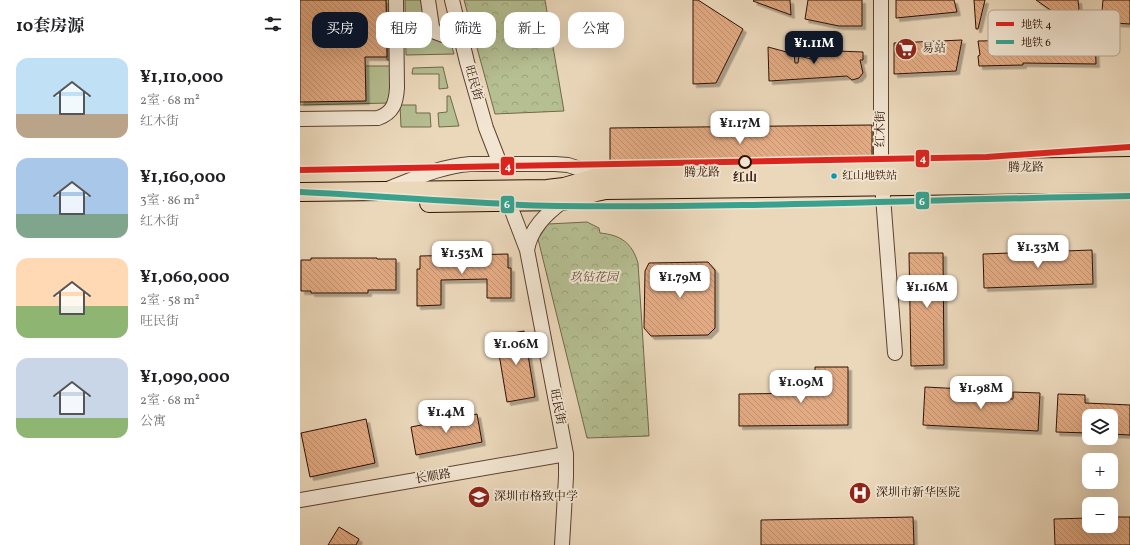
<!DOCTYPE html>
<html lang="zh">
<meta charset="utf-8">
<style>
:root{--surface:#fff;--page:#f6f6f6;--text:#202124;--muted:#757577;--accent:#111827}
body{margin:0;font-family:Vollkorn,"Noto Serif SC",serif;background:var(--page);color:var(--text);height:100vh;display:flex;flex-direction:column;font-size:15px;white-space:nowrap}
*{box-sizing:border-box;margin:0}
p{font-size:13px;color:var(--muted)}
.icon{flex:none;width:22px;height:22px;fill:none;stroke:currentColor;stroke-width:2;stroke-linecap:round;stroke-linejoin:round}
.map{position:relative;flex:1;overflow:hidden}
.side{display:flex;flex-direction:column;background:var(--surface);width:300px}
.side>*{flex:none}
.top-card{position:absolute;left:12px;top:12px;width:380px;height:36px;display:flex;gap:8px}
.controls{position:absolute;left:782px;top:409px;display:grid;gap:8px}
.controls a{display:grid;place-items:center;width:36px;height:36px;border-radius:8px;background:var(--surface);box-shadow:0 4px 16px #0002;font-size:20px}
.price{position:absolute;translate:-50% -34px;padding:0 9px;border-radius:8px;background:#fff;color:#222;font-size:13px;line-height:26px;filter:drop-shadow(0 1px 2px #0008)}
.price::after{content:'';position:absolute;left:50%;top:24px;width:12px;height:9px;margin-left:-6px;background:inherit;clip-path:polygon(0 0,100% 0,50% 100%)}
.price.selected{background:var(--accent);color:#fff}
ul{padding:0;list-style:none}
li{display:flex;align-items:center;gap:12px;height:100px;padding:0 16px}
li span{display:grid;place-items:center;flex:none;width:112px;height:80px;border-radius:12px;color:#555}
li>.icon{margin-inline-start:auto}
span .icon{width:48px;height:48px;fill:#fffc;stroke-width:1}
li b{font-size:17px}
h2{display:flex;justify-content:space-between;align-items:center;height:48px;padding:0 16px;font-size:17px}
.tag{padding:0 14px;border-radius:12px;background:var(--surface);box-shadow:0 4px 16px #0002;font-size:14px;line-height:36px}
.tag.selected{background:var(--accent);color:#fff}
main{display:flex;flex:1;min-height:0}
.map>svg:first-child{display:block}
.green{fill:#b5bf92;stroke:#72684a}
.park{fill:url(#park-crowns);stroke:#72684a}
.building{fill:url(#building-back-hatch);stroke:#2e1001;filter:url(#shadow)}
.lines{fill:none;stroke-linecap:round;stroke-linejoin:round}
.minor-casing{stroke:#5d4230;stroke-width:16}
.major-casing{stroke:#2e1001;stroke-width:20}
.minor{stroke:#f2e6d3;stroke-width:14}
.major{stroke:#ebd8bb;stroke-width:18}
.metro-1-casing{stroke:#f2e6d3;stroke-width:9}
.metro-2-casing{stroke:#f2e6d3;stroke-width:9}
.metro-1{stroke:#dc241f;stroke-width:6}
.metro-2{stroke:#38a28f;stroke-width:6}
.stop-dot{fill:#f2e6d3;stroke:#2e1001;stroke-width:2}
.bus-dot{fill:#059aba;stroke:#f2e6d3;stroke-width:1.5}
.labels{text-anchor:middle;dominant-baseline:central;stroke-width:4;stroke-linejoin:round;paint-order:stroke}
.bus-label{font-size:11px;fill:#2e1001;stroke:#f2e6d3;text-anchor:start}
.poi-label{font-size:12px;fill:#2e1001;stroke:#f2e6d3;text-anchor:start}
.street-label{font-size:12px;fill:#2e1001;stroke:#f2e6d3}
.stop-label{font-size:12px;font-weight:bold;fill:#2e1001;stroke:#f2e6d3}
.park-label{font-size:12px;font-style:italic;fill:#5d4d34;stroke:#f2e6d3}
.key{fill:#f2e6d3;stroke:#b7a694;stroke-width:1}
.key-label{font-size:11px;fill:#2e1001}
.line-badge{stroke:#f2e6d3;stroke-width:1.5}
.badge-label{font-size:11px;text-anchor:middle;font-weight:bold;fill:#fff}
</style>
<main>
<section class="side">
<h2>10套房源<svg class="icon" aria-label="filters" viewBox="0 0 24 24"><path d="M4 7h16M4 17h16"/><circle cx="9" cy="7" r="2"/><circle cx="15" cy="17" r="2"/></svg></h2>
<ul>
<li><span style="background:linear-gradient(#bfe0f5 70%,#b9a48a 0)"><svg class="icon" aria-label="home" viewBox="0 0 24 24"><path d="M3 11l9-7 9 7M6 9v11h12V9"/></svg></span><div><b>¥1,110,000</b><p>2室 · 68 m²</p><p>红木街</p></div></li>
<li><span style="background:linear-gradient(#a9c7e8 70%,#7fa58c 0)"><svg class="icon" aria-label="home" viewBox="0 0 24 24"><path d="M3 11l9-7 9 7M6 9v11h12V9"/></svg></span><div><b>¥1,160,000</b><p>3室 · 86 m²</p><p>红木街</p></div></li>
<li><span style="background:linear-gradient(#ffd9b3 60%,#8fb573 0)"><svg class="icon" aria-label="home" viewBox="0 0 24 24"><path d="M3 11l9-7 9 7M6 9v11h12V9"/></svg></span><div><b>¥1,060,000</b><p>2室 · 58 m²</p><p>旺民街</p></div></li>
<li><span style="background:linear-gradient(#c9d6e8 75%,#8fb573 0)"><svg class="icon" aria-label="home" viewBox="0 0 24 24"><path d="M3 11l9-7 9 7M6 9v11h12V9"/></svg></span><div><b>¥1,090,000</b><p>2室 · 68 m²</p><p>公寓</p></div></li>
</ul>
</section>
<div class="map">
<svg width="830" height="545" viewBox="0 0 830 545">
<defs>
<pattern id="park-crowns" width="20" height="18" patternUnits="userSpaceOnUse"><rect width="20" height="18" fill="#b5bf92"/><path d="M2 6a3 3 0 1 1 6 0M12 15a3 3 0 1 1 6 0" fill="none" stroke="#9ca37c"/></pattern>
<pattern id="building-back-hatch" width="6" height="6" patternUnits="userSpaceOnUse"><rect width="6" height="6" fill="#e3ab84"/><path d="M-1 5l2 2M0 0l6 6M5-1l2 2" fill="none" stroke="#c39270"/></pattern>
<filter id="shadow"><feDropShadow dx="3.5" dy="3.5" stdDeviation="0" flood-color="#0004"/></filter>
</defs>
<rect width="100%" height="100%" fill="#ebd8bb"/>
<filter id="stains"><feTurbulence type="fractalNoise" baseFrequency=".005" numOctaves="4"/><feColorMatrix values="0 0 0 0 .2 0 0 0 0 .09 0 0 0 0 .02 0 0 0 .5 -.17"/></filter>
<radialGradient id="worn" r=".72"><stop offset=".6" stop-color="#630" stop-opacity="0"/><stop offset="1" stop-color="#630" stop-opacity=".3"/></radialGradient>
<path class="green" d="M86 0H92L93 60H87Z
M105 0H122L127 28 150 40 154 54 106 55Z
M65 66H92L89 103 0 105V102Z
M143 67 148 88 139 89V74H112L113 68Z
M147 96H150L159 126 139 127 138 113 147 112Z
M100 105H116V113H130L131 127H101Z"/>
<path class="park" d="M164 0H245L264 111 195 114Z
M287 222 299 228 300 233C321 235 332 243 338 263L349 436 287 438 238 239 248 224Z"/>
<path class="building" d="M0 0H86L87 57H65L66 101 0 102Z
M393 0H398L443 29 416 83 393 84Z
M454 0H490L491 15 453 1Z
M508 0H562V26H539L505 19Z
M596 0H654L657 12 596 18Z
M674 0H685L678 29H676Z
M736 0H778L779 9 768 22Z
M803 0H830V24L801 22Z
M795 35 796 64 723 63V65L679 66 678 56 680 55 678 41 735 40 733 36Z
M662 40 656 71 594 74V43Z
M468 47 494 54 495 63H498L499 56 511 59 512 50 563 52V60H560L563 73 559 78 552 80 547 76 469 81Z
M572 125V160L310 165V128Z
M792 250 793 284 684 288 683 254Z
M609 253H643L644 365 611 366Z
M208 254V268H211V298H187V279L141 280V305L117 306V269H120V256Z
M11 258H77V259H96V290H68V293H11V291H1V260H11Z
M408 262 415 270V328L408 335 351 336 344 328 345 271 349 263Z
M224 331 235 397 207 402 196 336Z
M515 367H548V425L439 426V394L515 393Z
M625 387 664 389 663 397 713 399V392L740 393 738 431 623 425Z
M758 394 785 395V403L830 405V435L811 434V416H789V433L756 432Z
M177 414 182 442 116 455 111 427Z
M66 419 75 463 10 477 1 433Z
M613 517 614 545H461V520Z
M811 517H830V545H755L754 519 789 518V526H811Z
M39 527 59 539 56 545H28Z"/>
<g class="lines">
<g class="minor-casing">
<path id="minor" d="M128 0 132 27 135 32 143 35 160 32
M152 0 167 62 186 128 200 164
M581 0V170L595 353
M0 119 78 118C93 113 96 103 97 88L96 0
M90 188C116 178 142 166 170 164H255L268 165 302 176
M209 203 227 250 266 454V477L262 545
M227 250C231 228 245 215 263 201
M0 500 266 454"/>
</g>
<g class="major-casing">
<path id="major" d="M0 192 247 189 264 187 302 176 323 174 830 166
M129 203 263 201C277 199 291 192 305 190L830 183"/>
</g>
<use href="#minor" class="minor"/>
<use href="#major" class="major"/>
<g class="metro-1-casing">
<path id="metro-1" d="M0 170 687 157 830 147"/>
</g>
<g class="metro-2-casing">
<path id="metro-2" d="M0 192C86 196 172 204 258 206 449 208 639 199 830 196"/>
</g>
<use href="#metro-1" class="metro-1"/>
<use href="#metro-2" class="metro-2"/>
</g>
<defs>
<g id="supermarket-disc" transform="scale(1.15)"><circle r="9.5" fill="#8f2418" stroke="#f2e6d3"/><path d="M-6-5.5h2.5l.6 2H6L4.5 2H-2.5L-4.4-4H-6ZM-1.5 3.2a1.3 1.3 0 1 0 .1 0ZM3 3.2a1.3 1.3 0 1 0 .1 0Z" fill="#fff"/></g>
<g id="hospital-disc" transform="scale(1.15)"><circle r="9.5" fill="#8f2418" stroke="#f2e6d3"/><path d="M-5-5h3v3.5h4V-5h3V5h-3V1.5h-4V5h-3Z" fill="#fff"/></g>
<g id="school-disc" transform="scale(1.15)"><circle r="9.5" fill="#8f2418" stroke="#f2e6d3"/><path d="M0-5L7-2L0 1L-7-2ZM-4 1L0 2.5L4 1V4Q0 6-4 4Z" fill="#fff"/></g>
</defs>
<g fill-rule="evenodd">
<use href="#supermarket-disc" x="606" y="49"/>
<use href="#hospital-disc" x="560" y="493"/>
<use href="#school-disc" x="179" y="497"/>
</g>
<circle class="stop-dot" cx="445" cy="162" r="6"/>
<circle class="bus-dot" cx="534" cy="176" r="3.5"/>
<g class="labels">
<g class="bus-label">
<text x="542" y="176">红山地铁站</text>
</g>
<g class="poi-label">
<text x="622" y="49">易站</text>
<text x="576" y="493">深圳市新华医院</text>
<text x="194" y="497">深圳市格致中学</text>
</g>
<g class="street-label">
<text transform="translate(173 83) rotate(75)">旺民街</text>
<text transform="translate(581 129) rotate(-90)">红木街</text>
<text transform="translate(726 168) rotate(-1)">腾龙路</text>
<text transform="translate(402 173) rotate(-1)">腾龙路</text>
<text transform="translate(257 407) rotate(79)">旺民街</text>
<text transform="translate(133 477) rotate(-10)">长顺路</text>
</g>
<g class="stop-label">
<text x="445" y="178">红山</text>
</g>
<g class="park-label">
<text x="294" y="278">玖钻花园</text>
</g>
</g>
<rect x="688" y="10" width="132" height="46" rx="6" class="key"/>
<rect x="696" y="22" width="18" height="4" fill="#dc241f"/>
<rect x="696" y="40" width="18" height="4" fill="#38a28f"/>
<g class="key-label">
<text x="721" y="28">地铁 4</text>
<text x="721" y="46">地铁 6</text>
</g>
<g class="line-badge">
<rect x="615" y="149" width="15" height="19" rx="4" fill="#dc241f"/>
<rect x="200" y="156" width="15" height="20" rx="4" fill="#dc241f"/>
<rect x="615" y="191" width="15" height="19" rx="4" fill="#38a28f"/>
<rect x="200" y="195" width="15" height="19" rx="4" fill="#38a28f"/>
</g>
<g class="badge-label">
<text x="623" y="162">4</text>
<text x="208" y="170">4</text>
<text x="622" y="205">6</text>
<text x="207" y="208">6</text>
</g>
<rect width="100%" height="100%" filter="url(#stains)"/>
<rect width="100%" height="100%" fill="url(#worn)"/>
</svg>
<div class="controls">
<a><svg class="icon" aria-label="layers" viewBox="0 0 24 24"><path d="M12 4l9 5-9 5-9-5zM3 14l9 5 9-5"/></svg></a>
<a>+</a>
<a>−</a>
</div>
<b class="price selected" style="left:514px;top:65px">¥1.11M</b>
<b class="price" style="left:440px;top:145px">¥1.17M</b>
<b class="price" style="left:738px;top:269px">¥1.33M</b>
<b class="price" style="left:162px;top:275px">¥1.53M</b>
<b class="price" style="left:380px;top:299px">¥1.79M</b>
<b class="price" style="left:627px;top:309px">¥1.16M</b>
<b class="price" style="left:216px;top:366px">¥1.06M</b>
<b class="price" style="left:501px;top:404px">¥1.09M</b>
<b class="price" style="left:681px;top:410px">¥1.98M</b>
<b class="price" style="left:146px;top:434px">¥1.4M</b>
<div class="top-card">
<a class="tag selected">买房</a>
<a class="tag">租房</a>
<a class="tag">筛选</a>
<a class="tag">新上</a>
<a class="tag">公寓</a>
</div>
</div>
</main>
